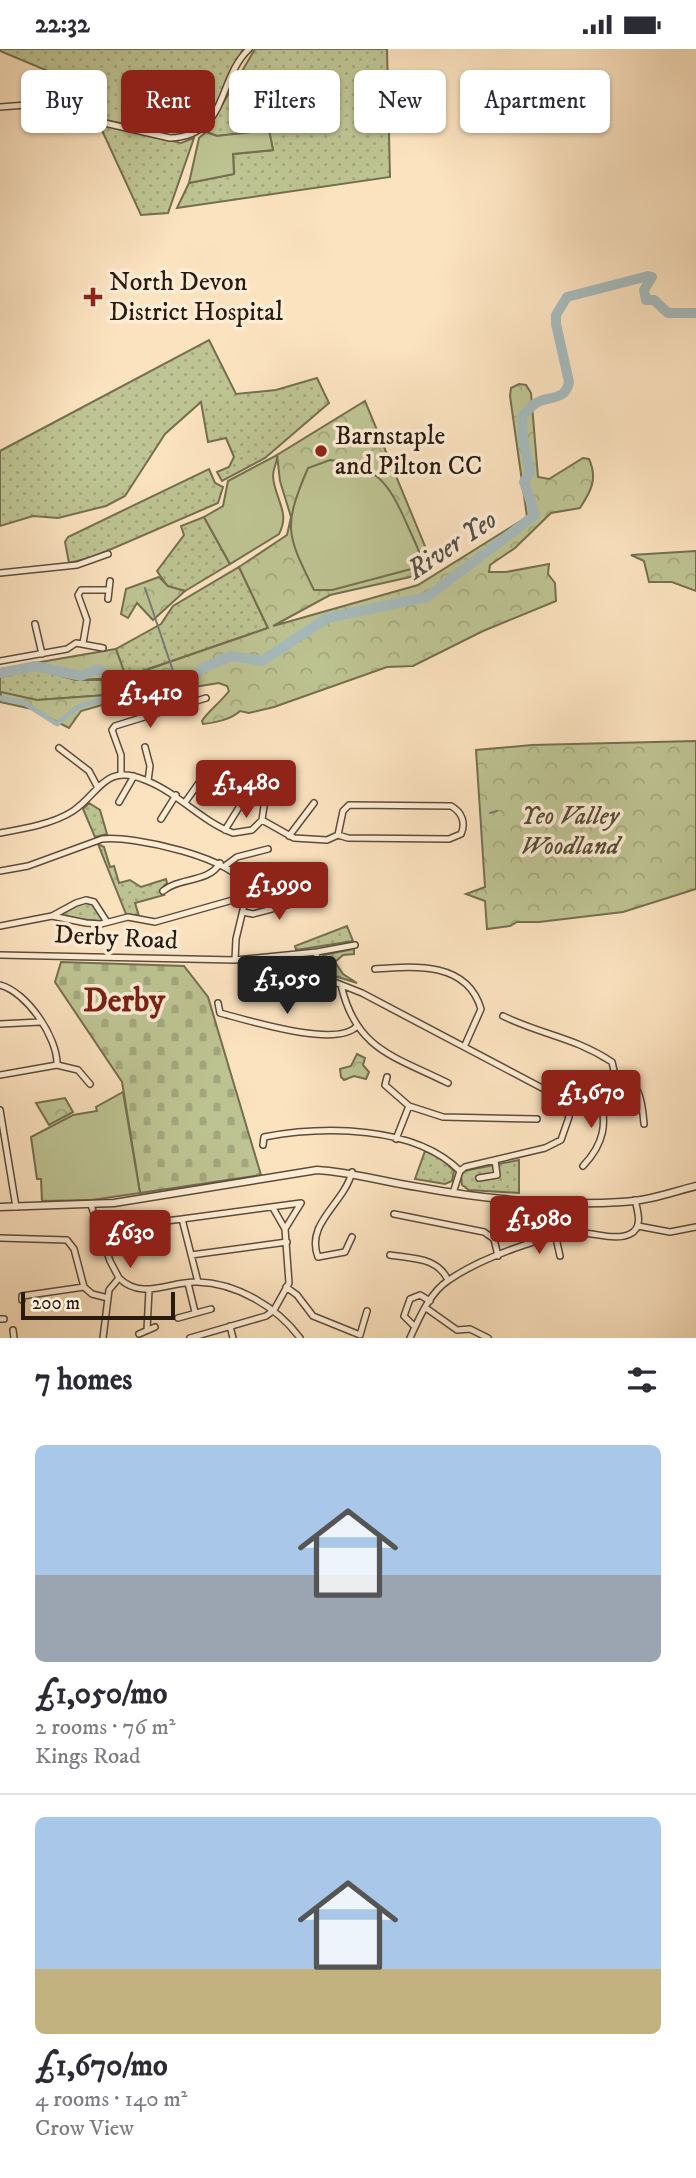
<!DOCTYPE html>
<meta charset="utf-8">
<style>
:root{--surface:#fff;--page:#f2f2f3;--text:#2b2b33;--muted:#7c7c81;--line:#e1e1e2;--accent:#8f2418}
body{margin:0;font-family:"IM FELL DW Pica",serif;background:var(--page);color:var(--text);height:100vh;display:flex;flex-direction:column;font-size:26px;white-space:nowrap}
*{box-sizing:border-box;margin:0}
p{font-size:23px;color:var(--muted)}
.icon{flex:none;width:38px;height:38px;fill:none;stroke:currentColor;stroke-width:2;stroke-linecap:round;stroke-linejoin:round}
.map{position:relative;height:1289px;overflow:hidden}
.drawer{display:flex;flex-direction:column;background:var(--surface);flex:1}
.drawer>*{flex:none}
.top-card{position:absolute;left:21px;top:21px;width:654px;height:63px;display:flex;gap:14px}
.scale{position:absolute;left:21px;bottom:18px;width:154px;box-sizing:border-box;padding-left:7px;border:4px solid #291a0e;border-top:0;font-size:19px;line-height:24px;white-space:nowrap;color:#291a0e;-webkit-text-stroke:5px #fdedd6;paint-order:stroke}
.price{position:absolute;translate:-50% -60px;padding:0 16px;border-radius:7px;background:var(--accent);color:#fff;font-size:23px;line-height:46px;filter:drop-shadow(0 2px 4px #0008)}
.price::after{content:'';position:absolute;left:50%;top:42px;width:21px;height:16px;margin-left:-10px;background:inherit;clip-path:polygon(0 0,100% 0,50% 100%)}
.price.on{background:#222;color:#fff}
ul{padding:0;list-style:none}
li{display:grid;align-content:center;gap:14px;height:371px;padding:0 35px}
li+li{border-top:2px solid var(--line)}
li span{display:grid;place-items:center;height:217px;border-radius:10px;color:#555}
li>.icon{margin-inline-start:auto}
span .icon{width:126px;height:126px;fill:#fffc;stroke-width:1}
li b{font-size:30px}
h2{display:flex;justify-content:space-between;align-items:center;height:84px;padding:0 35px;font-size:30px}
.pill{padding:0 24px;border-radius:10px;background:var(--surface);box-shadow:0 2px 5px #0004;font-size:24px;line-height:63px}
.pill.on{background:var(--accent);color:#fff}
.status{display:flex;justify-content:space-between;align-items:center;height:49px;padding:0 35px;background:var(--surface);direction:ltr}
.status svg{height:19px;fill:currentColor}
.map>svg:first-child{display:block}
.grass{fill:url(#grass-dots);stroke:#746f50;stroke-width:2}
.forest{fill:url(#forest-crowns);stroke:#746f50;stroke-width:2}
.cemetery{fill:url(#cemetery-stones);stroke:#746f50;stroke-width:2}
.garden{fill:#bec493;stroke:#746f50;stroke-width:2}
.water{fill:url(#water-ripples);stroke:#747b78;stroke-width:2}
.lines{fill:none;stroke-linecap:round;stroke-linejoin:round}
.stream{stroke:#747b78;stroke-width:2}
.canal{stroke:#a6bbbe;stroke-width:5}
.river{stroke:#a6bbbe;stroke-width:10}
.minor-casing{stroke:#5e4c3a;stroke-width:8}
.tertiary-casing{stroke:#5e4c3a;stroke-width:9}
.minor{stroke:#fdedd6;stroke-width:5}
.tertiary{stroke:#fdedd6;stroke-width:6}
.poi-dot{fill:#8f2418;stroke:#fdedd6;stroke-width:2.5}
.labels{text-anchor:middle;dominant-baseline:central;stroke-width:7;stroke-linejoin:round;paint-order:stroke}
.poi-label{font-size:26px;fill:#291a0e;stroke:#fdedd6;text-anchor:start}
.park-label{font-size:26px;font-style:italic;fill:#564d36;stroke:#fdedd6}
.street-label{font-size:26px;fill:#291a0e;stroke:#fdedd6}
.water-label{font-size:28px;font-style:italic;fill:#55524c;stroke:#fdedd6}
.district-label{font-size:33px;font-weight:bold;fill:#7a1f14;stroke:#fdedd6}
</style>
<div class="status"><b>22:32</b><svg viewBox="0 0 49 12"><path d="M0 12V9h3v3zM5 12V6h3v6zM10 12V3h3v9zM15 12V0h3v12zM26 1h20v11H26zM47 4h2v5h-2z"/></svg></div>
<div class="map">
<svg width="696" height="1289" viewBox="0 0 696 1289">
<defs>
<pattern id="grass-dots" width="8" height="8" patternUnits="userSpaceOnUse" patternTransform="scale(1.75)"><rect width="8" height="8" fill="#bec493"/><path d="M2 2h.1M6 6h.1" fill="none" stroke="#a3a87e" stroke-width="1.8" stroke-linecap="round"/></pattern>
<pattern id="forest-crowns" width="20" height="18" patternUnits="userSpaceOnUse" patternTransform="scale(1.75)"><rect width="20" height="18" fill="#bec493"/><path d="M2 6a3 3 0 1 1 6 0M12 15a3 3 0 1 1 6 0" fill="none" stroke="#a3a87e"/></pattern>
<pattern id="cemetery-stones" width="16" height="16" patternUnits="userSpaceOnUse" patternTransform="scale(1.75)"><rect width="16" height="16" fill="#bec493"/><path d="M2 7V4a2 2 0 0 1 4 0v3zM10 15v-3a2 2 0 0 1 4 0v3z" fill="#a3a87e"/></pattern>
<pattern id="water-ripples" width="26" height="14" patternUnits="userSpaceOnUse" patternTransform="scale(1.75)"><rect width="26" height="14" fill="#a6bbbe"/><path d="M2 4q2-2 4 0t4 0M15 11q2-2 4 0t4 0" fill="none" stroke="#8fa0a2"/></pattern>
</defs>
<rect width="100%" height="100%" fill="#fce3c0"/>
<filter id="stains"><feTurbulence type="fractalNoise" baseFrequency=".00286" numOctaves="4"/><feColorMatrix values="0 0 0 0 .2 0 0 0 0 .09 0 0 0 0 .02 0 0 0 .5 -.17"/></filter>
<radialGradient id="worn" r=".72"><stop offset=".6" stop-color="#630" stop-opacity="0"/><stop offset="1" stop-color="#630" stop-opacity=".3"/></radialGradient>
<path class="grass" d="M2 0H243C231 24 219 69 192 81 174 89 117 73 96 69L103 45 0 2Z
M255 0H387L390 128 177 159 189 134 234 125 233 105 273 101 269 81 217 87 206 83Z
M99 75 181 94 194 89 168 164 141 166Z
M209 291 236 345 276 341 317 329 329 354 265 409 222 432 217 423 229 418 234 408 226 389 208 393 201 353 165 385 125 447 106 457 58 469 33 467 0 477V402Z
M209 420 215 434 223 438 218 454 93 508 69 514 65 493 68 488Z
M204 468 230 515 185 542 168 538 157 522 184 486 181 477Z
M239 518 268 579 125 628 116 600 161 575 173 557Z
M37 620 76 631H114L116 638 137 647 109 654 106 646 37 651 0 645V628Z
M89 754 100 761 107 785 95 788 83 760Z
M98 795 104 798 110 818 114 817 119 834 130 831 141 838 166 830 167 834 160 842 164 846 135 854 139 867 126 865Z
M94 853 107 873 53 867 76 854Z
M347 877 353 892 296 901 295 897Z
M354 900V905L343 906 335 913 343 925 357 934 322 923 323 906Z
M425 1102 441 1109 454 1122 452 1132 445 1135 415 1130Z
M519 1111V1144L469 1141 462 1136 461 1127 464 1122Z"/>
<path class="forest" d="M519 335 526 336 531 344 538 428 549 430 583 409 589 410C598 430 591 442 580 459L551 464 515 499 490 516 489 523H506L549 515 548 525 555 534 556 552 483 582 413 617 387 618 274 658 249 664 240 662C232 670 215 674 203 675L202 672C206 664 221 653 229 642L227 637 219 634 137 647 149 641 118 629 76 631 38 619 0 628V620L116 600 126 628 268 579 239 518 287 486 291 468 280 432 277 406 365 352 434 519 419 526 330 546 273 577 418 536 527 468 510 347 511 339Z
M696 502V542L672 533H649L644 512 631 506Z
M159 528 168 537 185 542 153 571 137 554 128 569 121 565 126 540Z
M1 643 37 651 106 646 109 654 81 662 69 679 32 660 0 653Z
M696 692V840L623 863 539 873H517L510 877 487 880 485 852 466 845 485 838 476 701 532 696Z
M357 1005 365 1009 363 1016 369 1023 366 1030 354 1027 344 1031 341 1028 340 1020 351 1017Z
M65 1049 73 1063 49 1076 36 1054Z"/>
<path class="cemetery" d="M61 913 184 917 208 948 261 1126 140 1144 122 1033 55 933Z"/>
<path class="garden" d="M269 81 273 101 233 105 234 125 189 134 199 89 206 83 217 87Z
M277 406C278 413 273 418 273 427 274 449 291 463 279 485L230 515 204 468 223 457 228 432Z
M330 411C377 417 388 433 406 473 412 487 419 500 423 514L415 519 332 541H314C286 484 283 478 308 419Z
M123 1043 140 1144 92 1151 42 1152 41 1130H37L31 1088 73 1066 97 1062 96 1058Z"/>
<path class="water" d="M118 629 150 641 136 647 127 643 125 638H116L114 631Z"/>
<g class="lines">
<path class="stream" d="M145 539 173 622 169 634
M490 764 497 762"/>
<path class="canal" d="M0 649 24 654 57 675 78 658 132 641"/>
<path class="river" d="M0 624 35 617 81 627 98 620 132 641 194 628 202 619 232 607 262 612 327 569 427 548 535 466 524 433 530 423 523 390 522 367C527 363 531 357 536 354 549 346 565 353 569 333L556 275V266L567 248 648 227 652 228 644 241 646 251H654L668 264H696"/>
<g class="minor-casing">
<path id="minor" d="M0 58 26 56 170 89C228 87 217 30 249 0
M0 524 77 516 108 505
M108 550 110 532
M35 575 42 605
M83 594 87 571 78 546 81 541H109
M0 612 67 600 76 594 103 599
M145 698 150 717 148 732
M59 699 89 722 97 737
M121 725V706L112 681 115 677 206 649
M186 752 208 721
M119 753 134 727
M349 756 451 757C462 763 466 774 461 785L449 790 348 789 338 786 343 762Z
M161 770 176 746
M262 771 265 750 275 738
M225 781 246 747
M0 784C23 780 53 775 73 762 100 744 104 714 145 731 177 743 201 772 233 784L252 781 262 771 294 789 327 791 338 786
M289 787 314 754
M225 817 237 808 268 800
M0 822 28 817 102 790C131 786 238 809 248 840L236 890 235 911
M163 842C179 828 209 834 220 814
M243 863 253 865 314 849
M52 867 76 854 86 851 94 853 107 873
M0 877 52 867 86 874 101 875 128 868 155 873 247 847
M0 906 235 911 317 903 355 896
M263 910 289 915 362 944 561 1049 569 1068 561 1091 545 1099 465 1118 460 1122 453 1144
M375 920C414 917 467 912 481 960L465 996
M315 925 317 903
M0 936C27 943 58 989 57 1016L0 1026
M341 936C356 1001 394 1007 448 1034
M218 954 220 964C247 971 335 999 356 978
M503 967C542 986 574 988 612 1013L615 1026C603 1045 588 1050 567 1059
M0 975 40 973
M57 1016 78 1021 90 1035
M615 1026C641 1032 642 1052 644 1075
M387 1028 385 1036 409 1057
M0 1061 16 1158
M396 1090 409 1057 443 1068 537 1070
M263 1096 264 1088C323 1077 414 1076 460 1122
M583 1117C604 1095 608 1074 599 1046
M352 1123C344 1155 305 1174 318 1208L345 1203 352 1188
M479 1129 497 1126 495 1111
M91 1156 110 1212 119 1229 109 1241 103 1289
M273 1159 285 1180
M394 1165 484 1183 494 1190 498 1207
M166 1172 182 1170
M638 1177 670 1183 696 1178
M0 1189 67 1191 74 1200 84 1238
M556 1189 560 1207
M191 1206 287 1193
M390 1206C413 1210 437 1208 448 1231
M119 1229C142 1252 170 1232 197 1233 237 1234 277 1258 300 1289
M188 1234 195 1263
M286 1238 297 1246 313 1267 360 1286 367 1262
M22 1251V1247L84 1238 92 1245 108 1249
M426 1259 457 1281 470 1280 488 1289
M178 1269 211 1260
M0 1270H4
M230 1277 233 1289
M415 1278 404 1267 410 1250 420 1246 430 1252
M13 1281 14 1289
M147 1281 149 1241
M139 1285 155 1278
M190 1289 266 1267 274 1261 289 1234 285 1180 301 1154 182 1170 198 1233
M410 1289C419 1269 430 1243 449 1231 479 1210 545 1185 581 1184 596 1184 616 1192 630 1185 643 1179 638 1163 635 1151"/>
</g>
<g class="tertiary-casing">
<path id="tertiary" d="M0 1158 114 1154 317 1121C352 1123 384 1133 418 1138 483 1150 556 1157 622 1153 648 1152 672 1143 696 1137"/>
</g>
<use href="#minor" class="minor"/>
<use href="#tertiary" class="tertiary"/>
</g>
<g class="poi-dot">
<path d="M89.5 237.5h7v7h7v7h-7v7h-7v-7h-7v-7h7z"/>
<circle cx="321" cy="402" r="7"/>
</g>
<g class="labels">
<g class="poi-label">
<text x="109" y="233">North Devon<tspan x="109" dy="30">District Hospital</tspan></text>
<text x="335" y="387">Barnstaple<tspan x="335" dy="30">and Pilton CC</tspan></text>
</g>
<g class="park-label">
<text x="570" y="767">Yeo Valley<tspan x="570" dy="30">Woodland</tspan></text>
</g>
<g class="street-label">
<text transform="translate(116 889) rotate(3)">Derby Road</text>
</g>
<g class="water-label">
<text transform="translate(452 496) rotate(-34)">River Yeo</text>
</g>
<g class="district-label">
<text x="124" y="952">Derby</text>
</g>
</g>
<rect width="100%" height="100%" filter="url(#stains)"/>
<rect width="100%" height="100%" fill="url(#worn)"/>
</svg>
<div class="scale">200 m</div>
<b class="price" style="left:150px;top:681px">£1,410</b>
<b class="price" style="left:246px;top:771px">£1,480</b>
<b class="price" style="left:279px;top:873px">£1,990</b>
<b class="price on" style="left:287px;top:967px">£1,050</b>
<b class="price" style="left:591px;top:1081px">£1,670</b>
<b class="price" style="left:539px;top:1207px">£1,980</b>
<b class="price" style="left:130px;top:1221px">£630</b>
<div class="top-card">
<a class="pill">Buy</a>
<a class="pill on">Rent</a>
<a class="pill">Filters</a>
<a class="pill">New</a>
<a class="pill">Apartment</a>
</div>
</div>
<section class="drawer">
<h2>7 homes<svg class="icon" aria-label="filters" viewBox="0 0 24 24"><path d="M4 7h16M4 17h16"/><circle cx="9" cy="7" r="2"/><circle cx="15" cy="17" r="2"/></svg></h2>
<ul>
<li><span style="background:linear-gradient(#a9c7e8 60%,#9aa5b1 0)"><svg class="icon" aria-label="home" viewBox="0 0 24 24"><path d="M3 11l9-7 9 7M6 9v11h12V9"/></svg></span><div><b>£1,050/mo</b><p>2 rooms · 76 m²</p><p>Kings Road</p></div></li>
<li><span style="background:linear-gradient(#a9c7e8 70%,#c2b280 0)"><svg class="icon" aria-label="home" viewBox="0 0 24 24"><path d="M3 11l9-7 9 7M6 9v11h12V9"/></svg></span><div><b>£1,670/mo</b><p>4 rooms · 140 m²</p><p>Crow View</p></div></li>
</ul>
</section>
